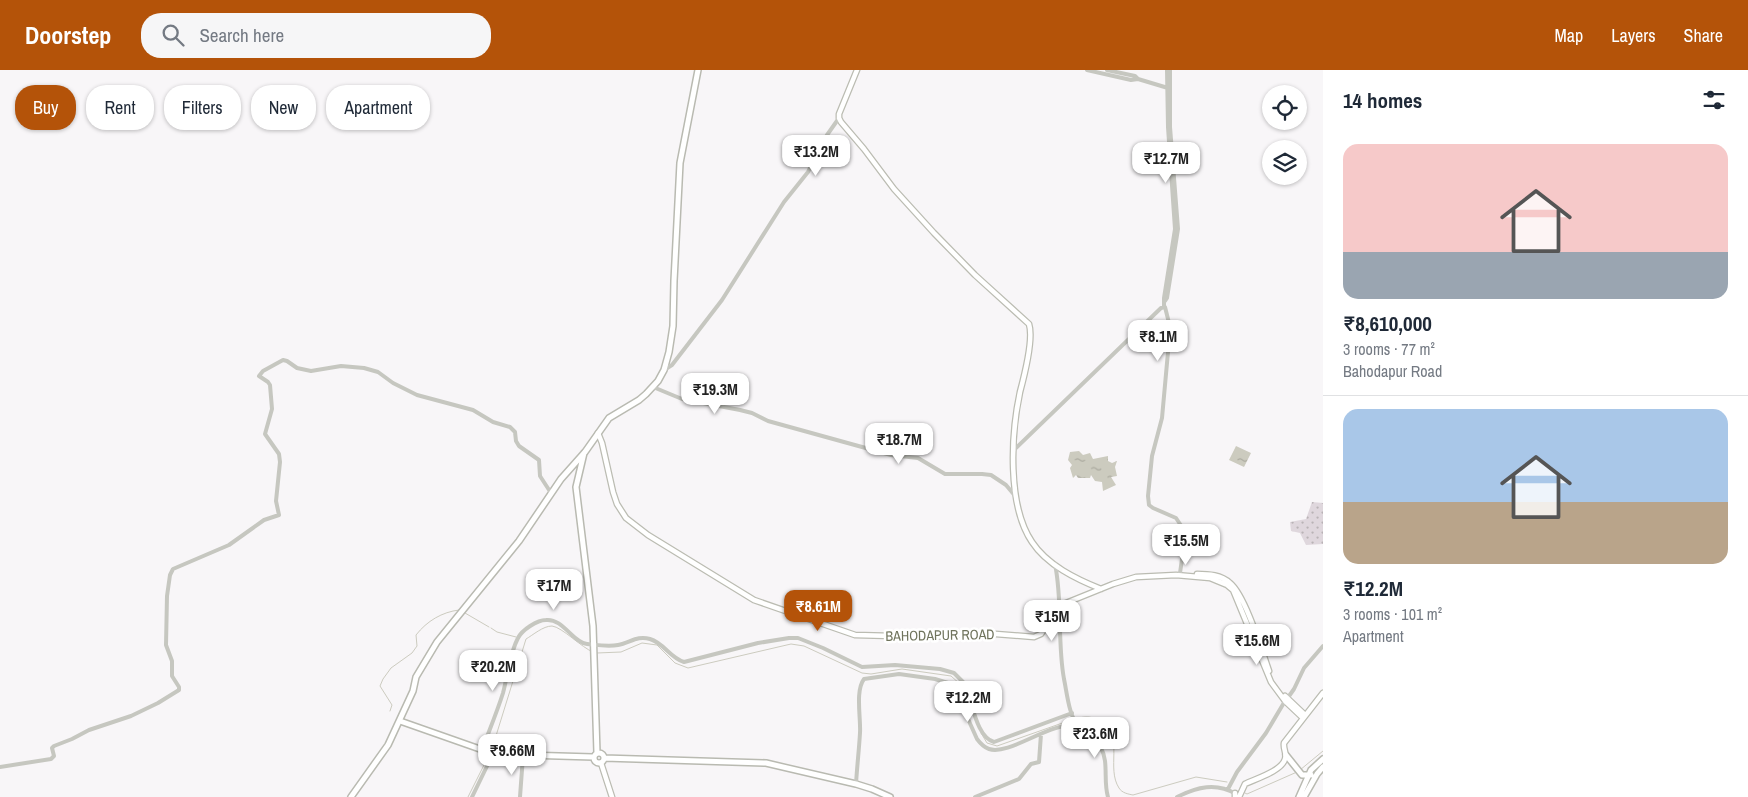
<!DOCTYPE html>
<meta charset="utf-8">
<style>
:root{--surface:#fff;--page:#f6f6f7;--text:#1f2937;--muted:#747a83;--line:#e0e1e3;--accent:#b45309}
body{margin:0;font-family:"Archivo Narrow",sans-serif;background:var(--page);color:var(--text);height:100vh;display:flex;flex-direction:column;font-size:19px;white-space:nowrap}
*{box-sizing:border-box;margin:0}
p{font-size:16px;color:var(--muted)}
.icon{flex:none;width:28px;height:28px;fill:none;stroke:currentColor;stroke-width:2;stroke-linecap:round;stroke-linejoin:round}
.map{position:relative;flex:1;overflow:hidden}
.details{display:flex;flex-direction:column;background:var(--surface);width:425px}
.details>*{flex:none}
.banner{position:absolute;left:15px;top:15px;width:475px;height:45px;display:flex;gap:10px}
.buttons{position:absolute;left:1262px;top:15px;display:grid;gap:10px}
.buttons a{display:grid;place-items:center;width:45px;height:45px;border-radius:50%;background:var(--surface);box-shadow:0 1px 4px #0004;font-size:25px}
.price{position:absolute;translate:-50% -42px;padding:0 11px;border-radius:10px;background:#fff;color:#222;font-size:16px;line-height:32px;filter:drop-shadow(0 1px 2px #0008)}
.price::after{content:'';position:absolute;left:50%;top:30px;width:15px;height:11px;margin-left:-8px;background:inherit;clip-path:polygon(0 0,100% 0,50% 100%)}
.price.selected{background:var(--accent);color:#fff}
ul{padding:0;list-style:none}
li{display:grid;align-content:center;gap:10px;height:265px;padding:0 20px}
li+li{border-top:1px solid var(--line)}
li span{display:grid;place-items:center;height:155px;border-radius:15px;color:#555}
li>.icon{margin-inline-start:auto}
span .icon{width:90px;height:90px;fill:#fffc;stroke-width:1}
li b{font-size:21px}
h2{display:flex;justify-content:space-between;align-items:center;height:60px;padding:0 20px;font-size:21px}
.chip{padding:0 18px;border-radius:20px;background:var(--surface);box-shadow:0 1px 4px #0004;font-size:18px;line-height:45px}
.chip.selected{background:var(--accent);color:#fff}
header{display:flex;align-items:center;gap:30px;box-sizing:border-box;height:70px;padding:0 25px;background:var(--accent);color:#fff}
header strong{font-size:24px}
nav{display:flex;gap:28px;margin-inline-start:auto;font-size:18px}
.search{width:350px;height:45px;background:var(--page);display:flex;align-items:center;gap:12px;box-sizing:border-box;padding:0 18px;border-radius:20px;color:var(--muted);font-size:19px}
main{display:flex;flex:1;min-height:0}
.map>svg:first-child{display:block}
.grass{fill:url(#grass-dots)}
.water{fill:url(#water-ripples)}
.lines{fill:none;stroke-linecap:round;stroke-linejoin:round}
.stream{stroke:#cccbbf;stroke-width:1}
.secondary-casing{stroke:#bbbcb2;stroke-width:7}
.primary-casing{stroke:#b9bab1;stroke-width:8}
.tertiary{stroke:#c6c7c0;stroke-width:4}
.secondary{stroke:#fff;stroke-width:4.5}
.primary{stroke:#fff;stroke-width:5}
.labels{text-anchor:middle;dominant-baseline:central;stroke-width:5;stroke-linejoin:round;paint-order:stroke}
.street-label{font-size:14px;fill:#70745d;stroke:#fff}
</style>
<header>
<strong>Doorstep</strong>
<div class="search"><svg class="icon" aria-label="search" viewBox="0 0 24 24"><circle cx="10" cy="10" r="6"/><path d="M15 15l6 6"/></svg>Search here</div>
<nav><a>Map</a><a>Layers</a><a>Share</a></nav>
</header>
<main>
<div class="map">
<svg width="1323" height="727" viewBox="0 0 1323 727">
<defs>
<pattern id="grass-dots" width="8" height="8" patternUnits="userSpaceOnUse" patternTransform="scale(1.25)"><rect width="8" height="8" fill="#dfd7dd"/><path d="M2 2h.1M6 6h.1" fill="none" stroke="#b9b3b6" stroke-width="1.8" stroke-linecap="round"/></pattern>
<pattern id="water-ripples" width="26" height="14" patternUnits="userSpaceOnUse" patternTransform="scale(1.25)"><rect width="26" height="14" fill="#cccbbf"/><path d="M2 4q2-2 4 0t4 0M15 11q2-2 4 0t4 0" fill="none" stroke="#aaa99e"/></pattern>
</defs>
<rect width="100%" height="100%" fill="#f8f6f8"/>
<path class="grass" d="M1312 432 1323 433V474L1306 475 1300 463 1291 461 1290 452 1306 449Z"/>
<path class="water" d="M1236 376 1251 383 1244 397 1229 390Z
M1079 381 1083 385 1090 383 1093 389 1108 386V391L1112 393 1117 391 1115 397 1117 406 1111 407 1116 415 1103 421 1102 412 1095 411 1091 405 1090 408H1078L1076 405 1073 408 1070 398 1072 395 1068 390 1070 382Z"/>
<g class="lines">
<path class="stream" d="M465 543 489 557
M491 558 497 562 516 567
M597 583 621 582 642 573 657 575 675 593 688 598 791 574 804 576 862 603 871 604 902 599 951 606 960 614 970 636
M390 641 392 635 380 616 383 609 391 598 412 583 417 576 416 565C427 551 442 542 459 540
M1075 649C1085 646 1093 646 1102 652 1124 668 1106 698 1119 718 1122 723 1128 724 1133 725L1196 707 1227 712
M981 663 987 673 997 676 1071 650
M491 682 526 569C533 565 543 556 552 556 562 557 582 578 593 582
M1300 700 1323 681
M1245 723 1247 724 1297 702
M468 727 489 685"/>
<g class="secondary-casing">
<path id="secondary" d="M857 0 839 44V48L841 52 864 79 894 119 934 163 975 205 1029 254C1034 269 1024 307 1020 322 1011 364 1007 435 1032 472 1047 495 1076 509 1101 519
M598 363 602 373 613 422 617 434 626 448 648 465 754 530 855 565 930 567 983 563 1034 567 1041 564 1061 535 1113 514 1136 507 1176 505 1210 508 1227 515 1233 520 1271 612 1285 631 1303 648
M1197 504C1209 504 1221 505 1230 513 1245 525 1262 581 1269 601
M1285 626 1305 645
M601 693 612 727
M1235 723V727
M1239 727 1245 714C1255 709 1282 701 1285 689 1287 683 1283 679 1284 673L1323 623"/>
</g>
<g class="primary-casing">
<path id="primary" d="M584 383 576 417 593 556 597 683
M400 651 494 684 593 687
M594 688a5 5 0 1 1 10 0a5 5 0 1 1-10 0Z
M1286 685 1302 705H1311
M604 688 766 693 856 714 872 719 890 727
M351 727 388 675 413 621 416 607 437 572 519 471 561 409 585 382 609 348 639 330 646 324 658 311 664 300 669 282 673 256 674 211 680 93 698 0
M1299 727 1311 700 1323 689
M1304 727 1317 704 1323 697"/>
</g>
<path class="tertiary" d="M1087 0 1131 10 1138 9
M1107 0 1135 6 1138 9 1168 18
M1165 231 1167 228 1178 159 1170 57V0
M1164 237V228L1175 159 1168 57 1167 0
M664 300 672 295 722 230 784 132 808 102 827 65 839 48
M653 317 682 329 740 340 752 343 768 351 891 385 918 388 945 404H982L991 405 1006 415 1016 427
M1014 380 1161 238 1165 237 1169 253V271L1162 348 1152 386 1148 426 1149 435 1153 438 1176 448 1182 457 1184 475 1180 503
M1055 494C1063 533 1057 572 1064 609 1067 623 1069 647 1079 657 1087 664 1097 669 1101 678 1109 692 1103 711 1108 727
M1287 629 1294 619 1304 598 1323 576
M482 680C489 661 497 642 503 623 508 605 509 585 518 568 522 560 537 550 546 550 563 548 573 573 587 574 597 575 608 577 618 575 630 573 637 565 650 569 664 573 670 588 684 592L758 573 789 568H798L823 578 862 597 895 595 940 599 954 603 963 612C972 627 975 667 994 672L1072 643
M0 697 51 689 54 686 52 678 54 676 72 669 89 660 131 646 158 633 179 620V617L172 606V591L166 575 167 526 170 505 173 499 229 475 264 450 279 445 276 431 280 392 279 384 265 364 272 339 270 315 268 312 259 306 263 301 283 290 287 291 297 298 311 301 341 296 364 298 378 302 393 313 417 325 473 340 493 352 510 357 515 362 516 371 519 376 539 390 540 406 551 423
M856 714C857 697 859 680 860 663 861 648 855 621 864 609L899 604 935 609 948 613 955 620 977 669C980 673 983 677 989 679 1010 686 1052 650 1078 656
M1228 719 1237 702 1266 663 1285 631
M472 727 489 692 494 684
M520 727 523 686
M975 727 1019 709 1031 694 1039 692 1041 664
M1177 727C1197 717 1216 712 1236 724"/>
<use href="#secondary" class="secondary"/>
<use href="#primary" class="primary"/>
</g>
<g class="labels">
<g class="street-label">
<text transform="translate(940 565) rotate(-1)">BAHODAPUR ROAD</text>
</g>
</g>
</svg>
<div class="buttons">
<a><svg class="icon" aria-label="locate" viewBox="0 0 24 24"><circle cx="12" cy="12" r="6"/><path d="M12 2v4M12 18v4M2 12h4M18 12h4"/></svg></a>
<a><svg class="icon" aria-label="layers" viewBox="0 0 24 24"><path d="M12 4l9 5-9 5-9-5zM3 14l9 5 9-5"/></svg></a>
</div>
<b class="price" style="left:816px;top:107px">₹13.2M</b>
<b class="price" style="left:1166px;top:114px">₹12.7M</b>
<b class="price" style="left:1158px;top:292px">₹8.1M</b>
<b class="price" style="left:715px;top:345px">₹19.3M</b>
<b class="price" style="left:899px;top:395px">₹18.7M</b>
<b class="price" style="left:1186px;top:496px">₹15.5M</b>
<b class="price" style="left:554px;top:541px">₹17M</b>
<b class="price selected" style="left:818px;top:562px">₹8.61M</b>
<b class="price" style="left:1052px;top:572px">₹15M</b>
<b class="price" style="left:1257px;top:596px">₹15.6M</b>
<b class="price" style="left:493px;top:622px">₹20.2M</b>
<b class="price" style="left:968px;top:653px">₹12.2M</b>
<b class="price" style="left:1095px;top:689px">₹23.6M</b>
<b class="price" style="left:512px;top:706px">₹9.66M</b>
<div class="banner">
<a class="chip selected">Buy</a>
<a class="chip">Rent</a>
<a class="chip">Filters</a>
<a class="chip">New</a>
<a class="chip">Apartment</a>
</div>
</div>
<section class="details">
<h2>14 homes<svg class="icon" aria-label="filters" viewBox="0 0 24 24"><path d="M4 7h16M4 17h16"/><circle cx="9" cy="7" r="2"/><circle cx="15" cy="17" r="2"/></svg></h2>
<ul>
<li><span style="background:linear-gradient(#f6c9c9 70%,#9aa5b1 0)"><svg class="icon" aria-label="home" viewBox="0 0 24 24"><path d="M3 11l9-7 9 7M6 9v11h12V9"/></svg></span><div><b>₹8,610,000</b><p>3 rooms · 77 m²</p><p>Bahodapur Road</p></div></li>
<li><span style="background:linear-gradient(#a9c7e8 60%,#b9a48a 0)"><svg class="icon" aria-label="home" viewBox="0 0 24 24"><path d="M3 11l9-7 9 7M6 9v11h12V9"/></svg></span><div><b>₹12.2M</b><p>3 rooms · 101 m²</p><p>Apartment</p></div></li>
</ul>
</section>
</main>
